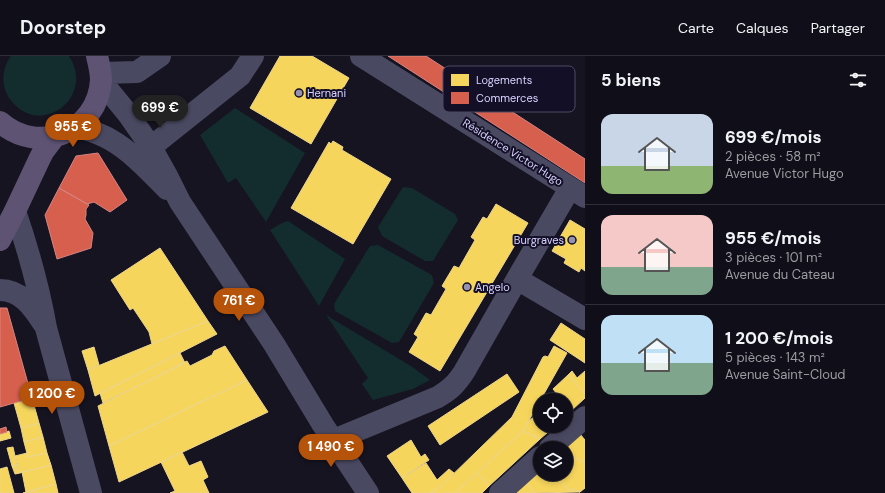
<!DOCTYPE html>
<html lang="fr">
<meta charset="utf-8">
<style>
:root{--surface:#100f19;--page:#191822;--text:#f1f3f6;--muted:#9c9ca2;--line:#302f38;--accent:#b45309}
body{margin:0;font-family:"DM Sans",sans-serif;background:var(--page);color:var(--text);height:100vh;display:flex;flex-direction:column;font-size:15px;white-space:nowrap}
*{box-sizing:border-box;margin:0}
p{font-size:13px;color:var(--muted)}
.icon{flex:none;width:22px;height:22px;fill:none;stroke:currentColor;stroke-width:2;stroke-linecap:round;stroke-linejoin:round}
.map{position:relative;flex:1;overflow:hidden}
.panel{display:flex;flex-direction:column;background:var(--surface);width:300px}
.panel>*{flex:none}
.buttons{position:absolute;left:533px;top:337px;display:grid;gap:8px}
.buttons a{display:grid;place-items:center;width:40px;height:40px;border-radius:50%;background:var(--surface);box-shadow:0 2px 6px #0003,0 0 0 1px var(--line);font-size:20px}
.price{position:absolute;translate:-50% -34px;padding:0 9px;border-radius:14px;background:var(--accent);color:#fff;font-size:13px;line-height:26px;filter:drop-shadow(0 1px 2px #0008)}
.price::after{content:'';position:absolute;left:50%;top:24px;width:12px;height:9px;margin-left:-6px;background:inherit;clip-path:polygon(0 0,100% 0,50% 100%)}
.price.active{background:#222;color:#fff}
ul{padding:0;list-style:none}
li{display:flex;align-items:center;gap:12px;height:100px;padding:0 16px}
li+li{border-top:1px solid var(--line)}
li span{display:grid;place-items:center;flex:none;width:112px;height:80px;border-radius:12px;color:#555}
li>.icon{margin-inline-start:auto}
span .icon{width:48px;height:48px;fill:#fffc;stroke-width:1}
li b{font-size:17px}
h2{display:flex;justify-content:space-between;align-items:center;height:48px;padding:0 16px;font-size:17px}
header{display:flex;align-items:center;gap:24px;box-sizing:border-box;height:56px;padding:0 20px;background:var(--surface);border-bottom:1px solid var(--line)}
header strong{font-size:19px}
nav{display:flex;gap:22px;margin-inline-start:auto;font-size:14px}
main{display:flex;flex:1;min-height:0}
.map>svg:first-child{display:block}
.green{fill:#132c2d}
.homes{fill:#f6d55c;stroke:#edd58d}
.shops{fill:#d6604d;stroke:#d78382}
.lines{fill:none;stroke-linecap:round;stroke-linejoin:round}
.minor{stroke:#4a4962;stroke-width:22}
.major{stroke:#5e5373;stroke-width:22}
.poi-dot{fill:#9591b1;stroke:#130f26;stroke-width:1.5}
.labels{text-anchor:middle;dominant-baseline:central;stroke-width:4;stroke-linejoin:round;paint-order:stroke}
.poi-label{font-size:11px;fill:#d9d4ff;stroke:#130f26;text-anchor:start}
.street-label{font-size:11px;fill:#d9d4ff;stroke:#130f26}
.key{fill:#130f26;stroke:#4e4a67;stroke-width:1}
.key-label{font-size:11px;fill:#d9d4ff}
</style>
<header>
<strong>Doorstep</strong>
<nav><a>Carte</a><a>Calques</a><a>Partager</a></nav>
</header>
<main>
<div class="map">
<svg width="585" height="437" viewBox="0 0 585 437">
<rect width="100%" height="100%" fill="#161421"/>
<path class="green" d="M11 0H69C95 40 44 80 14 48 9 43 5 36 4 29 2 19 5 8 11 0Z
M235 52 305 97 266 166 236 122 228 127 200 79Z
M403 131 412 132 455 158 458 164 433 205H425L382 180 378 171Z
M288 165 345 203 319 250 270 174 282 167Z
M378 189 432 219 434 227 399 286 392 287 335 255 334 248 370 190Z
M326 259 411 310 430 324 413 333 373 344 362 328 368 322Z"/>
<path class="homes" d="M280 0H312L349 22 311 88 250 52Z
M333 85 343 91 342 94 391 123 353 188 291 152 329 86 331 88Z
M496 148 528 167 440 315 409 296 418 281 414 278 426 257 431 259 446 233 442 230 454 210 459 212 475 184 471 181 483 161 487 163Z
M570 164 585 173V215L581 212 579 216 564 207 566 203 552 195Z
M160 192 208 265 152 288 149 276 133 252 130 254 111 224Z
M208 265 217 278 95 340 88 314Z
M561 267 585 283V307L550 284Z
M225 290 247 324 109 390 98 350 187 305 190 310 212 299 214 295Z
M554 290 567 297 523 375 455 437H430L441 430 512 361 543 301 545 300 548 301Z
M94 291 99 309 88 314 82 295Z
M180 297 185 307 103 347 100 337Z
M572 315 577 322 585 315V338L568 319Z
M507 318 519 336 440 389 428 370Z
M568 319 585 338V342L572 354 566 348V344H562L553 333Z
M247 324 268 356 119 426 109 390Z
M557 339 562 344H552Z
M32 342 39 367 21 372 14 347Z
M538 348 540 351V370H555L540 383 523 375 528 366 539 356 536 352Z
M566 348 572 354 566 359Z
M39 367 43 381 24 386 21 372Z
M9 375 11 382 0 385V378Z
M523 375 540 383 489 430 477 417Z
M580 378 585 384V407L566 397V392Z
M43 381 47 397 28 401 24 386Z
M411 384 421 401 425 398 429 404 402 422 387 400Z
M13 391 17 409 12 410 7 392Z
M182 396 189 410 201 405 208 421 203 424 209 437H170L175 435 161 406Z
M27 397 28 401 47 397 51 409 20 417 15 400Z
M566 397 585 407V432L580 436 572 433 569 435 554 418H566Z
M426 407 437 424 449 413 454 417 441 430 430 437H412L402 422Z
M17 409 20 417 15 418 12 410Z
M51 409 56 428 26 436 22 416Z
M7 411 14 437H0V413Z
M540 414V418H554L569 435 572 433 580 436 535 437 526 426Z
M477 417 489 430 482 437H455Z
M526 426 535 437H514Z
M56 428 58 437H23L26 436Z"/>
<path class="shops" d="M388 0H426L585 103V127Z
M98 97 127 144 110 156 94 146 87 148 59 132 76 100Z
M59 132 89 149 86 153V159L85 163 93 177 91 192 57 203 45 159Z
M0 252H7L32 342 0 351Z
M6 371 7 376 0 378V373Z"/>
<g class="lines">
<path class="minor" d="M361 0 585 141
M101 17 137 16 160 0
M101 25 128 58 151 91 166 118 180 146 274 288 323 369 368 437
M76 70C88 74 100 77 111 84 132 96 150 116 167 133
M151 91 240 20 253 0
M15 155C28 193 39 232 46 272L91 437
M517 223 570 132
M0 234C21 234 33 251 43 267
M334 384 438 341C451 333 456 328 464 316L517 223 585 263
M550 392 585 361
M500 437 540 401"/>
<path class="major" d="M0 66C38 100 98 76 101 24 101 16 99 8 97 0
M0 184 15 155 39 104 43 96 55 80"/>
</g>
<g class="poi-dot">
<circle cx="299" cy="37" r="4"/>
<circle cx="572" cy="184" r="4"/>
<circle cx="467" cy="231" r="4"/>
</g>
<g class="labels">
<g class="poi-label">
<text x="307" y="37">Hernani</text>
<text x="564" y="184" text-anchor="end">Burgraves</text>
<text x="475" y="231">Angelo</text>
</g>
<g class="street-label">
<text transform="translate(513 96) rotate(32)">Résidence Victor Hugo</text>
</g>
</g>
<rect x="443" y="10" width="132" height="46" rx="6" class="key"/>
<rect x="451" y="18" width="18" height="12" fill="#f6d55c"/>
<rect x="451" y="36" width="18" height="12" fill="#d6604d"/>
<g class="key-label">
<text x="476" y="28">Logements</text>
<text x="476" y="46">Commerces</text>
</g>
</svg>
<div class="buttons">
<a><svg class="icon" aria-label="locate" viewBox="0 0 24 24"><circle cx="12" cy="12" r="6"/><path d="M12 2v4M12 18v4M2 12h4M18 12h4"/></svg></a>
<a><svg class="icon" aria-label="layers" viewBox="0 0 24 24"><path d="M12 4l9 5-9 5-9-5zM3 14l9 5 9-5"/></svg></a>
</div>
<b class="price active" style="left:160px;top:73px">699 €</b>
<b class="price" style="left:73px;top:92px">955 €</b>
<b class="price" style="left:239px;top:266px">761 €</b>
<b class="price" style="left:52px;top:359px">1 200 €</b>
<b class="price" style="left:331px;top:412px">1 490 €</b>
</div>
<section class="panel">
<h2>5 biens<svg class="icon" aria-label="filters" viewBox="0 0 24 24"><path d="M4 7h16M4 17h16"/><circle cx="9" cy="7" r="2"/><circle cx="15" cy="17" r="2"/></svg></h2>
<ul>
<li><span style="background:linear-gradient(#c9d6e8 65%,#8fb573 0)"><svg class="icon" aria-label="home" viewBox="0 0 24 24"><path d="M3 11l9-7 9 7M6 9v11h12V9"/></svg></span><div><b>699 €/mois</b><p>2 pièces · 58 m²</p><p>Avenue Victor Hugo</p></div></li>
<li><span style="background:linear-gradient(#f6c9c9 65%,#7fa58c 0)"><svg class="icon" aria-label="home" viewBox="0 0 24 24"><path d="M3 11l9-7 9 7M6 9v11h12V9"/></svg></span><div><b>955 €/mois</b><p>3 pièces · 101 m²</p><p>Avenue du Cateau</p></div></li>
<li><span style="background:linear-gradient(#bfe0f5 60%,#7fa58c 0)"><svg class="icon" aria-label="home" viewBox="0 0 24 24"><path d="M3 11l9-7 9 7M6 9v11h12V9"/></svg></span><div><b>1 200 €/mois</b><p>5 pièces · 143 m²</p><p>Avenue Saint-Cloud</p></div></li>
</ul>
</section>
</main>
